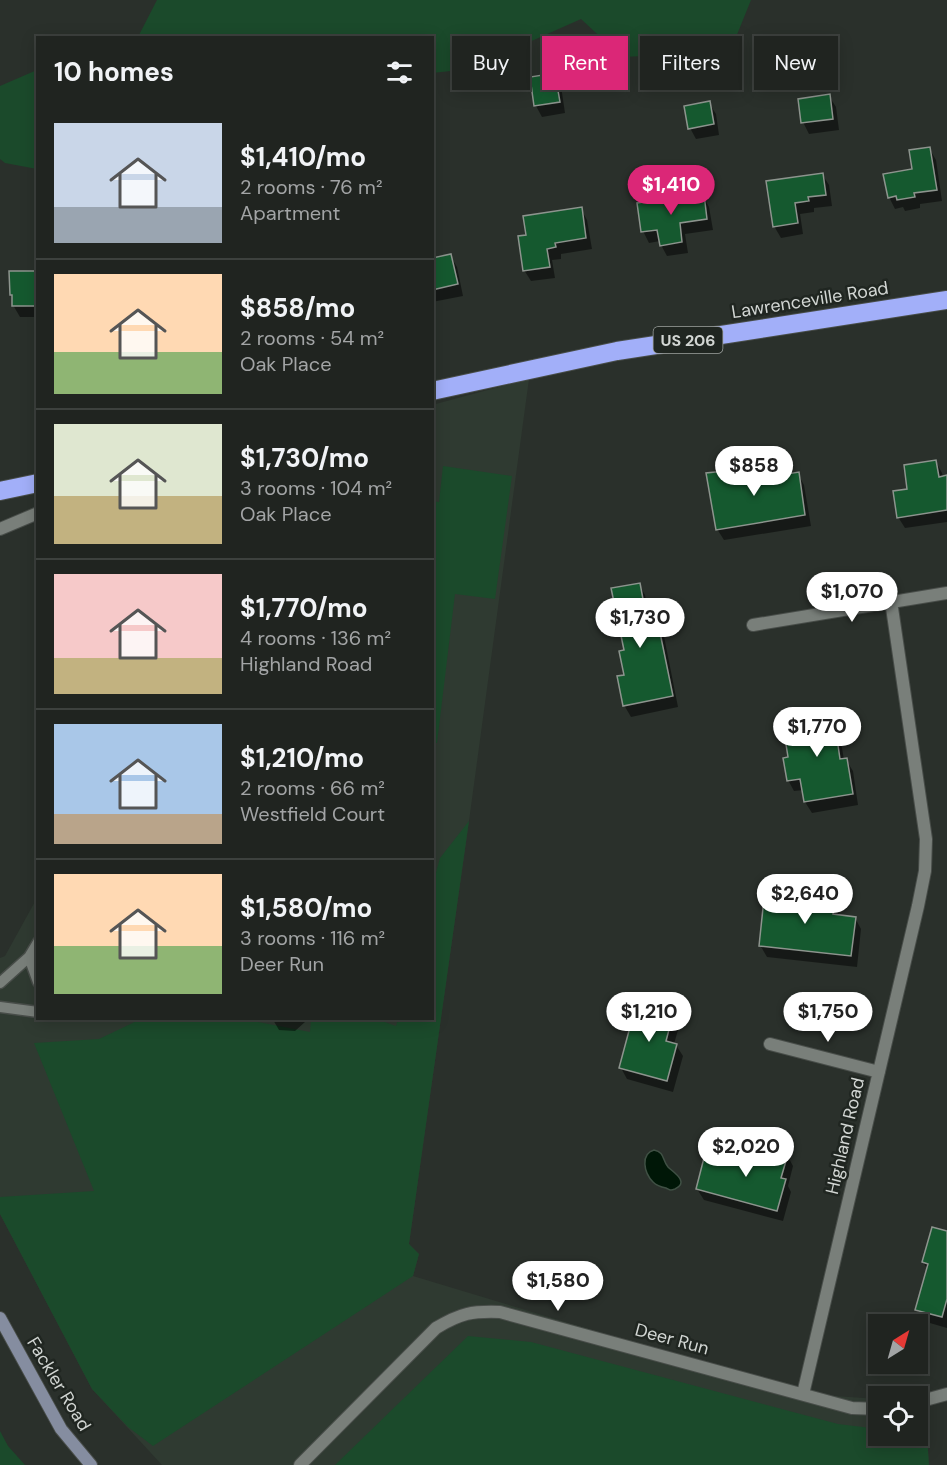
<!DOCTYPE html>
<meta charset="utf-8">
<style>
:root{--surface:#202420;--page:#282c29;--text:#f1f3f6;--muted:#a2a4a5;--line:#3d413e;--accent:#db2777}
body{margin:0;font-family:"DM Sans",sans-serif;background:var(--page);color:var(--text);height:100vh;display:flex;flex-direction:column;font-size:22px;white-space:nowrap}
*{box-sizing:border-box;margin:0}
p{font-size:20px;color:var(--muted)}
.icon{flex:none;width:33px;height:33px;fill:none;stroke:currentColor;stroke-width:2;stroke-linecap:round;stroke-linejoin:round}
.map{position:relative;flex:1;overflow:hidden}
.sheet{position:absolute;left:36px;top:36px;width:398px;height:984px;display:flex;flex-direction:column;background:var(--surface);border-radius:0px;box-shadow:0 3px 15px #0003,0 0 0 2px var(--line)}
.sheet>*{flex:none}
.hud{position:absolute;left:452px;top:36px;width:405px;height:54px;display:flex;gap:12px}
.needle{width:39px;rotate:37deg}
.tools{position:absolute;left:868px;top:1314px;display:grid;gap:12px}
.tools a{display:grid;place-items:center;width:60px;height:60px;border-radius:0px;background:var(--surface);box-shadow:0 3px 15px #0003,0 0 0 2px var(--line);font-size:30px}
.price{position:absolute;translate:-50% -51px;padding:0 14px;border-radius:21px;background:#fff;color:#222;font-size:20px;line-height:39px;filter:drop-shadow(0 2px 3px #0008)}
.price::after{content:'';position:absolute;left:50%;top:36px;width:18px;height:14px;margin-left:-9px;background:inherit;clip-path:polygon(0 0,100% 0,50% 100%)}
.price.selected{background:var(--accent);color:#fff}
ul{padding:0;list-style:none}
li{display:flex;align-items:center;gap:18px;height:150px;padding:0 18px}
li+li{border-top:2px solid var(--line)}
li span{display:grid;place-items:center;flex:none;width:168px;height:120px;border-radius:0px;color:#555}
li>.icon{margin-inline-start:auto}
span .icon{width:72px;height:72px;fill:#fffc;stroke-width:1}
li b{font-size:26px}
h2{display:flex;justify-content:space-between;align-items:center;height:72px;padding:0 18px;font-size:26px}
.chip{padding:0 21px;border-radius:0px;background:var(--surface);box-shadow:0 3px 15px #0003,0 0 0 2px var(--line);font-size:21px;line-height:54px}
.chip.selected{background:var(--accent);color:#fff}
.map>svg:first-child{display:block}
.built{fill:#2f3a31}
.green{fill:#1b4a2b}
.water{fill:#001707;stroke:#3f5044;stroke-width:1.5}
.shadow{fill:#0007}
.building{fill:#15592f;stroke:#8d948e;stroke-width:1.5}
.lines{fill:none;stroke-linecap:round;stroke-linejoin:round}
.lane-casing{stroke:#484d49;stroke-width:13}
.street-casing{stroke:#484d49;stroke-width:14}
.secondary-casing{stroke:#484d49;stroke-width:14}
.highway-casing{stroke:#484d49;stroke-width:20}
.lane{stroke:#797f7a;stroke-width:10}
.street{stroke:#797f7a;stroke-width:12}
.secondary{stroke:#858da0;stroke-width:12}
.highway{stroke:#a2aff9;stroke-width:18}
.labels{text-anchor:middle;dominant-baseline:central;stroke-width:5;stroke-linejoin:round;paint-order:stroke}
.shield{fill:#202621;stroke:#9da19e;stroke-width:1.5}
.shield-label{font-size:16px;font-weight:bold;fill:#d2d6d3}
.street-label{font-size:18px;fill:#d2d6d3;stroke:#202621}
</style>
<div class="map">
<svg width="947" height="1465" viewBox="0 0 947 1465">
<rect width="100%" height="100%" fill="#2a302b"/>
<path class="built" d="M529 379 469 821 409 1244 419 1254 413 1276 804 1394 879 1399V1436H918V1401H925L929 1465H162L92 1389 0 1214V958L5 956 37 898 38 1018H432V405Z"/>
<path class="green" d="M157 0H751L730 52 622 57 581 19 469 69 432 73V38L138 37Z
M37 70V169L5 163 0 159V86Z
M443 466 512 476 495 599 455 594 437 743 432 742V501L439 502Z
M469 821 409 1244 419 1254 413 1276 153 1446 128 1427 92 1389 0 1214V1197L94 1191 34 1043 99 1039 143 1018 242 1019 310 1032 311 1019H376L396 1026 398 1019 432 1018V887L440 858Z
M468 1336 531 1342 838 1424 879 1429V1436L918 1435 927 1436 929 1465H335Z
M0 1431 8 1446 25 1465H0Z"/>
<path class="water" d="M654 1150C665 1152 662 1160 668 1167 673 1172 690 1182 675 1189 670 1191 670 1190 666 1188 661 1187 656 1185 653 1182 644 1173 640 1154 654 1150Z"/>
<path class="shadow" d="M562 55 565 60 567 75 555 77 561 86 565 113 542 117 536 106 547 76 545 73Z
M829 96 836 107 839 130 809 134 803 122Z
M709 103 716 114 719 135 696 139 690 128Z
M929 148 936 160 942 201 920 204V208L905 211 903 207 895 209 889 197 913 170Z
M822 174 829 185 832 206 814 208V212L800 214 803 234 781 238 774 226 767 182Z
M703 196 709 207 713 230 685 234 688 253 667 256 661 245 660 241 649 243 643 231Z
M581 209 587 220 592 249 561 254V259L552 260 555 278 531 281 524 270 528 236Z
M450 255 457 267 463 296 432 302V259Z
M38 273V317H20L13 305V298L11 294Z
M936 462 942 473 943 477H947V522L905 528 898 517Z
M773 469 778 477 798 474 804 485 811 526 724 540 717 529 726 476Z
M639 584 645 595 649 616 655 615 662 626 678 707 631 717 624 705 625 651Z
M832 713 838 724 844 760H846L853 771 858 805 812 813 805 802 804 790 794 791 788 780 790 759 795 732Z
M785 893 789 899 833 904 840 915 855 918 861 929 857 967 767 957 760 945Z
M673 1012 680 1023 674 1044 676 1045 683 1056 673 1092 627 1079 621 1068Z
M272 1018H305V1022L295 1031 279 1030Z
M787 1155 793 1166 788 1186 791 1192 783 1221 704 1200 697 1189Z
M947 1233V1328L923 1321 917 1310 928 1270 923 1262Z"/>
<path class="building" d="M563 54 565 70 544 73 542 57Z
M555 73 560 102 534 106 530 77Z
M830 94 833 119 801 123 798 99Z
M710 101 714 124 688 129 684 106Z
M930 147 937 190 914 193 915 197 897 200 896 196 888 198 883 174 912 169 909 150Z
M823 173 826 195 808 197 809 201 795 203 798 223 773 227 766 181Z
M704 194 707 219 680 223 682 242 660 246 657 230 641 232 637 203Z
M582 207 586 238 555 243 556 247 547 249 550 267 523 271 518 236 526 235 523 216Z
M451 254 458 284 432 290V258Z
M9 271H38V306H12V295H10Z
M936 460 939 477 947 475V510L897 518 893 491 907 489 904 465Z
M774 467 775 476 799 472 805 515 716 530 706 473 725 471 726 474Z
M640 583 646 615 656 613 673 696 623 706 617 676 624 675 619 651 624 650 611 588Z
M833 711 840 759 847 758 853 794 804 802 800 779 787 781 783 758 788 757 784 732 793 731 791 718Z
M765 889 786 892V897L834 902 833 914 856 917 851 956 759 946Z
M637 1001 674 1011 666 1041 677 1044 667 1081 619 1068Z
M757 1145 788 1154 781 1178 786 1179 777 1211 696 1189 705 1154 751 1166Z
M932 1227 947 1231V1299L942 1317 915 1310 928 1264 922 1262Z"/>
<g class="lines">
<g class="lane-casing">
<path id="lane" d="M29 957 38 982
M0 983 29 957 38 942
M0 1007 38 1012"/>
</g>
<g class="street-casing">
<path id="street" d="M0 529 38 513
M753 625 947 593
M770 1044 879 1072
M803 1394 918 906 925 871 926 839 891 601
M918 1402 947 1394
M300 1465 436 1328C461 1313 472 1311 500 1312L852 1408 879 1409"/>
</g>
<g class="secondary-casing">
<path id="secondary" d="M0 1318 61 1429 91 1465"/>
</g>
<g class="highway-casing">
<path id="highway" d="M432 391 617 351 947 300
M0 491 38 483"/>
</g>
<use href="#lane" class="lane"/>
<use href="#street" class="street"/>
<use href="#secondary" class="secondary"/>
<use href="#highway" class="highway"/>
</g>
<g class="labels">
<rect class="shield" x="653.5" y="327" width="69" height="26" rx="4.5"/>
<g class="shield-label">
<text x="688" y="340">US 206</text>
</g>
<g class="street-label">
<text transform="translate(810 300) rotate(-9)">Lawrenceville Road</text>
<text transform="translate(845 1136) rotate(-77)">Highland Road</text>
<text transform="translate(672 1339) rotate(15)">Deer Run</text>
<text transform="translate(59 1384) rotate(59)">Fackler Road</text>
</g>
</g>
</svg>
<div class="tools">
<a><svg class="needle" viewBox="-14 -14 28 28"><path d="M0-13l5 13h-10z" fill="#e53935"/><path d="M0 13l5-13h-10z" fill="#a2a4a5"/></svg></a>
<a><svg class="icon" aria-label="locate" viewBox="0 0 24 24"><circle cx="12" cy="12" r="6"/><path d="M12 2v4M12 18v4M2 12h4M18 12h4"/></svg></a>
</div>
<b class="price selected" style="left:671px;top:216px">$1,410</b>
<b class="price" style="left:754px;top:497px">$858</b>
<b class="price" style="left:852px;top:623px">$1,070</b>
<b class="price" style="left:640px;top:649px">$1,730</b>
<b class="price" style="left:817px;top:758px">$1,770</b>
<b class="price" style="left:805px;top:925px">$2,640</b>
<b class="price" style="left:649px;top:1043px">$1,210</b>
<b class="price" style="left:828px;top:1043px">$1,750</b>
<b class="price" style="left:746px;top:1178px">$2,020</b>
<b class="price" style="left:558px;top:1312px">$1,580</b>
<div class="hud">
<a class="chip">Buy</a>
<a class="chip selected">Rent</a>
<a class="chip">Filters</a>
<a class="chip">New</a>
</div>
<section class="sheet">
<h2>10 homes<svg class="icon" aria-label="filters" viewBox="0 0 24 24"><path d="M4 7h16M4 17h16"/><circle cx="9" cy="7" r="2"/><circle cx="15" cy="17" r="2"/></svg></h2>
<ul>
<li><span style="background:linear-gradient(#c9d6e8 70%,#9aa5b1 0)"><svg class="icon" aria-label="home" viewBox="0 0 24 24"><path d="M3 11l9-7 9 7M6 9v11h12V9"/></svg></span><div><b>$1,410/mo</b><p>2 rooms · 76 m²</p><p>Apartment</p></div></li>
<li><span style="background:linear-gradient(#ffd9b3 65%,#8fb573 0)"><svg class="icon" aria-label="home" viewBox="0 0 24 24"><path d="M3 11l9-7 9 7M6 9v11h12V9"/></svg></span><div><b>$858/mo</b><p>2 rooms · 54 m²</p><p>Oak Place</p></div></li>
<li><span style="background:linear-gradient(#dfe7d0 60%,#c2b280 0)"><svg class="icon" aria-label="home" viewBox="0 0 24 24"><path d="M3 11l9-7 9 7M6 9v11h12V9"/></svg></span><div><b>$1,730/mo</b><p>3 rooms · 104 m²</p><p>Oak Place</p></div></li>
<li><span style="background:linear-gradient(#f6c9c9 70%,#c2b280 0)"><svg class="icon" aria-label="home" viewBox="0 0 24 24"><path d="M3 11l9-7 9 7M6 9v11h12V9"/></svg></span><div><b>$1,770/mo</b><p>4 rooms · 136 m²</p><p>Highland Road</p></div></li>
<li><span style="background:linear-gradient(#a9c7e8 75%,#b9a48a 0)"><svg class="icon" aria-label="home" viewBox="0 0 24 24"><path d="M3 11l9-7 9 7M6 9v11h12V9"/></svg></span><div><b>$1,210/mo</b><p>2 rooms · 66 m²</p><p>Westfield Court</p></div></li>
<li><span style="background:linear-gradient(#ffd9b3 60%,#8fb573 0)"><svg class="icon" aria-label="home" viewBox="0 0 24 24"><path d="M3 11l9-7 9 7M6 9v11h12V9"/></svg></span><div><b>$1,580/mo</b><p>3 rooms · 116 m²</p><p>Deer Run</p></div></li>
</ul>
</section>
</div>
